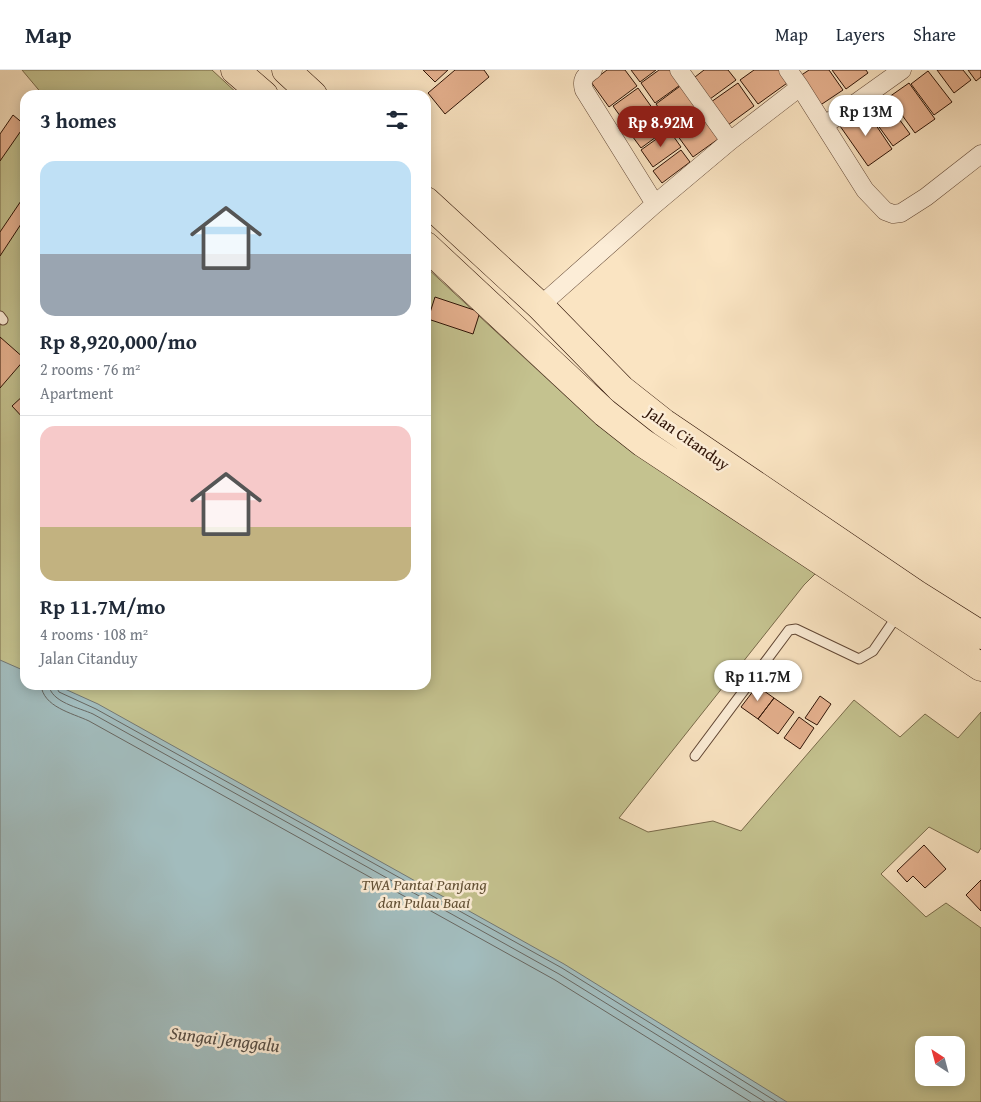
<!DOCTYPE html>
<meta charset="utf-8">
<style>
:root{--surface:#fff;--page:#f2f2f3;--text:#1f2937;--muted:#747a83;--line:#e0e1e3;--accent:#8f2418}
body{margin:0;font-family:"Gentium Book Plus",serif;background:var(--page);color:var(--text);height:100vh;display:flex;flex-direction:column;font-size:19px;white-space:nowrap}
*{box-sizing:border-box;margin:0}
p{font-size:16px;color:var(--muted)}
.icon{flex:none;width:28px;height:28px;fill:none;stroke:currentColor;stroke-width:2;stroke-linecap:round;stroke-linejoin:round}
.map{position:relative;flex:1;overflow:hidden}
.sheet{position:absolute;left:20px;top:20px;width:411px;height:600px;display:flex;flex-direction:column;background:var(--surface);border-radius:15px;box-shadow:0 2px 12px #0003}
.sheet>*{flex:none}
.needle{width:32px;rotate:324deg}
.fabs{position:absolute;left:915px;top:966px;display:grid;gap:10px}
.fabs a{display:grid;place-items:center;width:50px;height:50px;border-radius:10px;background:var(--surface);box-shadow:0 2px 12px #0003;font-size:25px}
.price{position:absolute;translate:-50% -42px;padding:0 11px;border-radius:18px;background:#fff;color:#222;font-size:16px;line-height:32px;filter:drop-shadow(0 1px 2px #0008)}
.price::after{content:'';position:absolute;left:50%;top:30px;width:15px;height:11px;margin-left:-8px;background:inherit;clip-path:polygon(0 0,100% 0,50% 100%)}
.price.selected{background:var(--accent);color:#fff}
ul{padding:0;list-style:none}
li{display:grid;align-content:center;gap:10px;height:265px;padding:0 20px}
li+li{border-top:1px solid var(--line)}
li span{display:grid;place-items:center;height:155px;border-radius:15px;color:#555}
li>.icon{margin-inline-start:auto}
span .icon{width:90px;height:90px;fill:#fffc;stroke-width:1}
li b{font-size:21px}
h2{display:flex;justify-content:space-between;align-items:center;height:60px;padding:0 20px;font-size:21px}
header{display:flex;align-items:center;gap:30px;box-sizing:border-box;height:70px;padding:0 25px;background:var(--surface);border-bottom:1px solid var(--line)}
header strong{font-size:24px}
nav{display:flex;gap:28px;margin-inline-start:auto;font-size:18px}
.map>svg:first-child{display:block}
.green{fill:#c4c28f;stroke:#796a4a;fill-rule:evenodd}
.water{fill:#a2bcbd;stroke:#747873}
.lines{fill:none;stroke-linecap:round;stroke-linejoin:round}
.shore{stroke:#686761;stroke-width:1}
.building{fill:#e7b290;stroke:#2e1205}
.lane-casing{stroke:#614634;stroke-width:11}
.street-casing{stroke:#614634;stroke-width:19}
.primary-casing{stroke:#2e1205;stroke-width:29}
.lane{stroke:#fcedd7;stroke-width:9}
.street{stroke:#fcedd7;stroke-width:18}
.primary{stroke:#fae4c2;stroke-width:28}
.labels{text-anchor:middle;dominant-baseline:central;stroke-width:5;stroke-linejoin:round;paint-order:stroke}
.street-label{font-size:16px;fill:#2e1205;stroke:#fcedd7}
.park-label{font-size:16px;font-style:italic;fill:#625035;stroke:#fcedd7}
.water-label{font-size:18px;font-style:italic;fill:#574e45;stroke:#fcedd7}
</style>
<header>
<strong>Map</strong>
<nav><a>Map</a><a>Layers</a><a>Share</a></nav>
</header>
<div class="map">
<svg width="981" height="1032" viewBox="0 0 981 1032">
<rect width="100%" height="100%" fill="#fae4c2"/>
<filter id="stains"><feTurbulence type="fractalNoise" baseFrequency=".004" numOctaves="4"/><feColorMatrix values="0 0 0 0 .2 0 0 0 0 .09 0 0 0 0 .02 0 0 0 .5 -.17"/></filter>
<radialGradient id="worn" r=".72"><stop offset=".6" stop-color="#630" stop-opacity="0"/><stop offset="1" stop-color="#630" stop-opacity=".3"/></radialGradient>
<path class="green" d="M22 0H212L239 25H43Z
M25 50V615H426V197L597 355 822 497 804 515 619 748 648 762 713 751 741 761 854 630 900 667 925 644 958 668 981 642V778L978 783 929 757 881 804 926 847 946 833 981 858V1032H0V84ZM924 975H956V1008H924Z"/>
<path class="water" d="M0 590 25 601V615H56L98 634 564 894 787 1032H0Z"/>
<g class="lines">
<path class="shore" d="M41 615C43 637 72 643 89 651L555 910 751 1032
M49 615C50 632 80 638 93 644L559 904 765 1032
M55 615 59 622 96 639 562 898 777 1032"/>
</g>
<path class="building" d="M423 0H448L435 12Z
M455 0H484L489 7 445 44 428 23Z
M607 0H625L637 16 609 37 591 12Z
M631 0H656L640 12Z
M659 0H674L683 13 655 33 641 13Z
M704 0H728L736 10 710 29 695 7Z
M754 0H782L790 11 758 34 740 10Z
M809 0H829L843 20 819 36 800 6Z
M832 0H866L868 3 846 19Z
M937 0H963L971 10 954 23Z
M968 0H981V7L976 11Z
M928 1 952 32 934 45 911 14Z
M738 13 754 36 728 55 711 32Z
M909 13 935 49 915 63 889 27Z
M683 14 699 35 671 55 656 34Z
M638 18 653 39 628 57 613 36Z
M883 27 910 64 893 76 866 39Z
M700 38 721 67 693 87 672 58Z
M865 39 892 79 868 96 840 56Z
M653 40 667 59 641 78 627 59Z
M13 45 25 55 0 91V64Z
M669 60 681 77 653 97 641 80Z
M681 80 690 92 662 113 653 101Z
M25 125V148L0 186V162Z
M435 227 480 242 473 264 428 249Z
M0 267 25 289 0 318Z
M25 324V350L12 336Z
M757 616 774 628 758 649 741 637Z
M820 626 831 634 817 655 805 648Z
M774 628 794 642 778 664 758 649Z
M799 647 814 658 800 679 784 668Z
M924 775 946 799 925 818 913 806 907 812 897 801Z
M981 810V841L966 825Z"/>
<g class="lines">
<g class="lane-casing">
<path id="lane" d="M0 246 3 250
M695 686 789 560 796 559 859 589 873 581 897 546"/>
</g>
<g class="street-casing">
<path id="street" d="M593 0C584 6 581 10 584 20L655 134 730 71 800 17 865 120 885 141 893 144 901 143 926 127 981 84
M679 0 730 71
M788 0 800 17
M825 55 902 0
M540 236 655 134"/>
</g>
<g class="primary-casing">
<path id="primary" d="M235 0 264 25
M286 0 313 25
M426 131 540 236 621 319 664 353 916 524 981 565
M426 176 605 343 643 373 981 597"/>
</g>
<use href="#lane" class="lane"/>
<use href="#street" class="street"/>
<use href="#primary" class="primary"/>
</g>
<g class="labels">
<g class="street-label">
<text transform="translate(688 368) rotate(35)">Jalan Citanduy</text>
</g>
<g class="park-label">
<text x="424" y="814">TWA Pantai Panjang<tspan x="424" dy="18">dan Pulau Baai</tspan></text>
</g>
<g class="water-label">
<text transform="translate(225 969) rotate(7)">Sungai Jenggalu</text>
</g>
</g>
<rect width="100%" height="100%" filter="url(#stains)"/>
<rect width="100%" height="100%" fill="url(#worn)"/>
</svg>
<div class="fabs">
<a><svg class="needle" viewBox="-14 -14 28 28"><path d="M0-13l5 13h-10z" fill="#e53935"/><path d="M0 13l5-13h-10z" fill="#747a83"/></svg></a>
</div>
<b class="price" style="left:866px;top:67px">Rp 13M</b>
<b class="price selected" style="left:661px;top:78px">Rp 8.92M</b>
<b class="price" style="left:758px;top:632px">Rp 11.7M</b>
<section class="sheet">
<h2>3 homes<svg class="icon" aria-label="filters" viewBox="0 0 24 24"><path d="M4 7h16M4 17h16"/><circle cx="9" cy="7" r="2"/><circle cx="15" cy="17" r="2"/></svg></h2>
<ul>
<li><span style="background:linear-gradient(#bfe0f5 60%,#9aa5b1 0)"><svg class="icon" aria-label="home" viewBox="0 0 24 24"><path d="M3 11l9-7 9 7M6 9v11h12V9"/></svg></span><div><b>Rp 8,920,000/mo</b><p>2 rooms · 76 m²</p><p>Apartment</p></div></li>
<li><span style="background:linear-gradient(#f6c9c9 65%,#c2b280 0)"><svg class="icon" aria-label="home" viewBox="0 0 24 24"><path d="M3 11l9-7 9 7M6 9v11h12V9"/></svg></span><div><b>Rp 11.7M/mo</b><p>4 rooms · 108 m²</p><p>Jalan Citanduy</p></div></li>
</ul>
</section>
</div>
